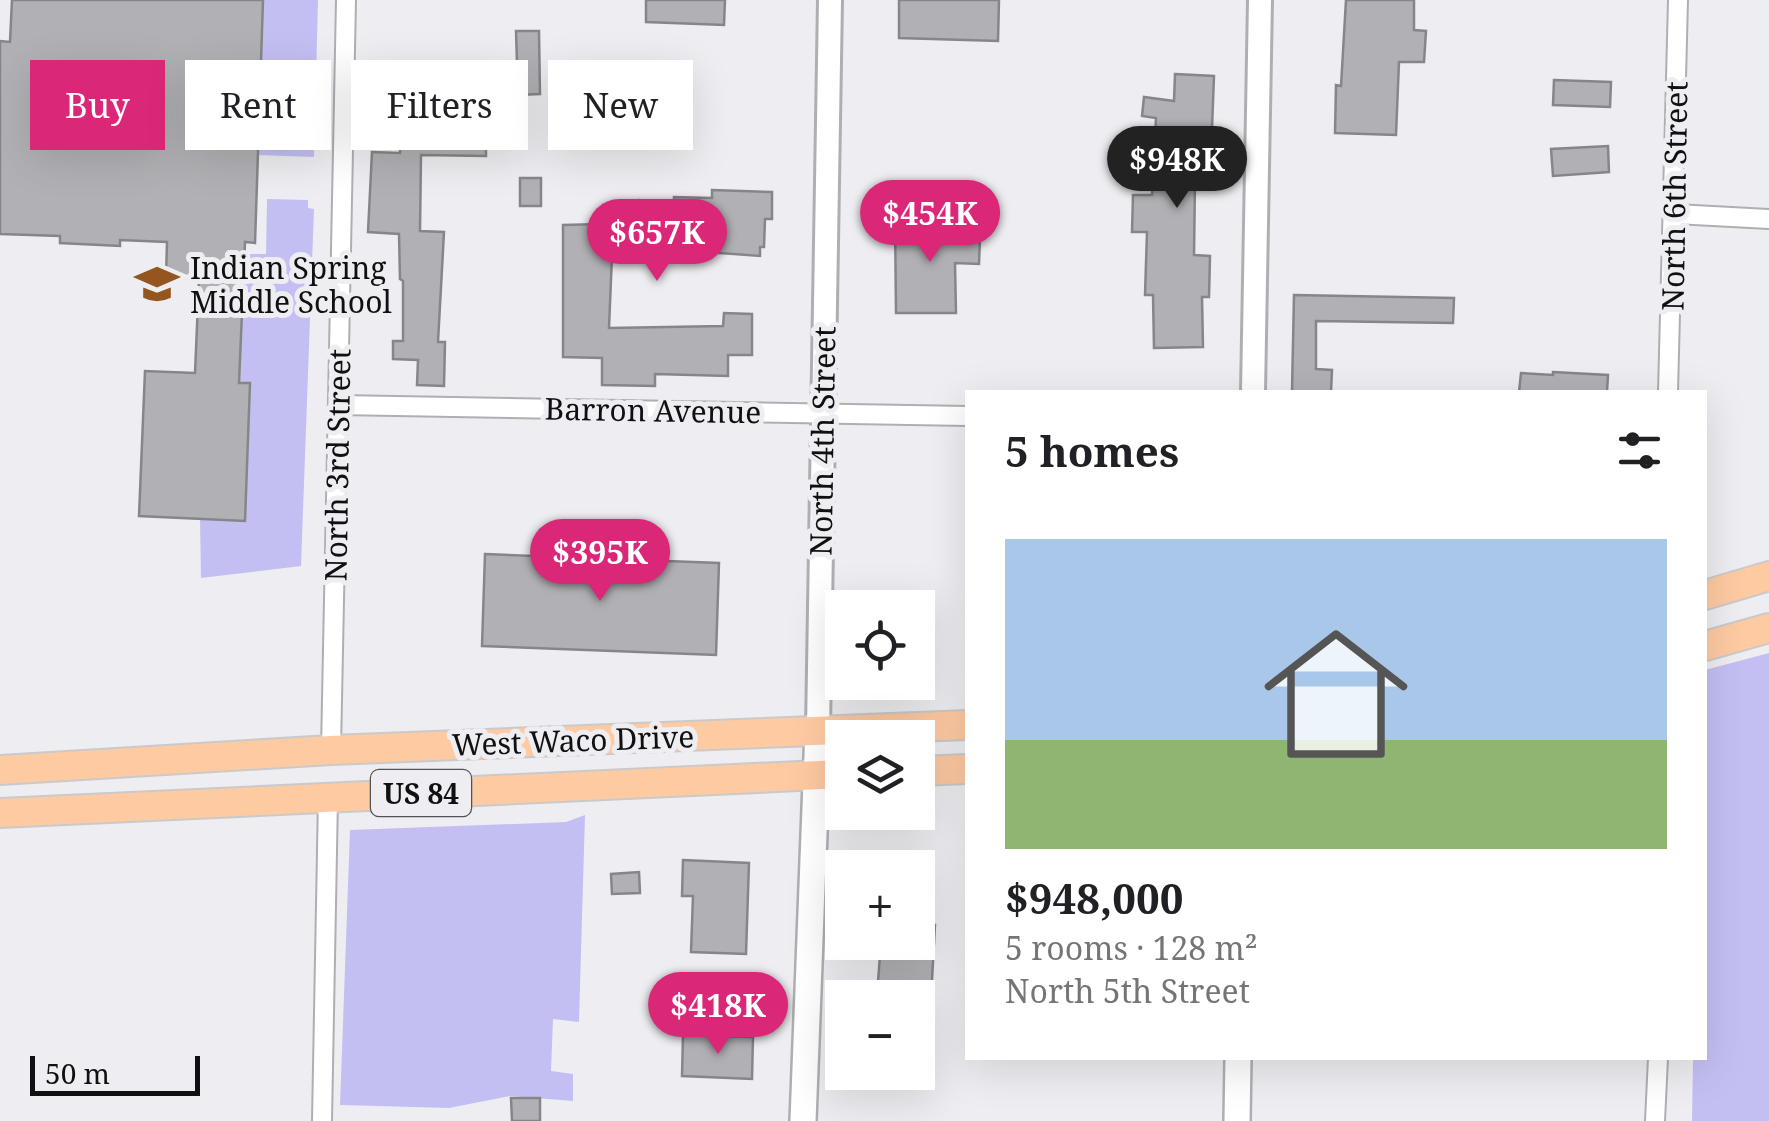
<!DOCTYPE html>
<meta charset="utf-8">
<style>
:root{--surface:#fff;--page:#f2f2f2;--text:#202124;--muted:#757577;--accent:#db2777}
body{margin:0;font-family:"Noto Serif",serif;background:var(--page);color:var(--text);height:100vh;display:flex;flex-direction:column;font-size:38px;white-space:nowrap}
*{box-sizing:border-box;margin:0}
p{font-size:32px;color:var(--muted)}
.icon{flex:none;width:55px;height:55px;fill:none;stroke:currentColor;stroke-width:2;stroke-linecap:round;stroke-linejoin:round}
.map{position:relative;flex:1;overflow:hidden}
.details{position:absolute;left:965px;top:390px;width:742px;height:670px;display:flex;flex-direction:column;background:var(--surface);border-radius:0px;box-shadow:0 10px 40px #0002}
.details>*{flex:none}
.top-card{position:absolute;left:30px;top:60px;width:785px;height:90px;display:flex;gap:20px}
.tools{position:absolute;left:825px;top:590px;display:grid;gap:20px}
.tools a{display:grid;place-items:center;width:110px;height:110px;border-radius:0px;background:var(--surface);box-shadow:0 10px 40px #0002;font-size:50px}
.scale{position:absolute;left:30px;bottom:25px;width:170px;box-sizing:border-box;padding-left:10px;border:5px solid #100f11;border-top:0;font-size:28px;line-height:35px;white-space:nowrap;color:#100f11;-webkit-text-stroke:8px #eeeef2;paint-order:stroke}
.price{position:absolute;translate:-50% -85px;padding:0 22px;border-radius:35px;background:var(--accent);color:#fff;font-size:32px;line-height:65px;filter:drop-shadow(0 2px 5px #0008)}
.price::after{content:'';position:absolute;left:50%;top:60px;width:30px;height:22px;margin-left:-15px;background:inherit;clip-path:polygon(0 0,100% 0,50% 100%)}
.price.current{background:#222;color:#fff}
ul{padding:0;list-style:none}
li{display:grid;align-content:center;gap:20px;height:530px;padding:0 40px}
li span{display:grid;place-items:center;height:310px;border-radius:0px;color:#555}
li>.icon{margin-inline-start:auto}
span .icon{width:180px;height:180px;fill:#fffc;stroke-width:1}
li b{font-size:42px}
h2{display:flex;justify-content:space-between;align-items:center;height:120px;padding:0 40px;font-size:42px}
.tag{padding:0 35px;border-radius:0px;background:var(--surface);box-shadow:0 10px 40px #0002;font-size:35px;line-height:90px}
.tag.current{background:var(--accent);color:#fff}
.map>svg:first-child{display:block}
.green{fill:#c3bff3}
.building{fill:#b1b1b5;stroke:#86868a;stroke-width:2.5}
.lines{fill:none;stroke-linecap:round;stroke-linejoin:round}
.minor-casing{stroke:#afafb3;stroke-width:22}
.tertiary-casing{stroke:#afafb3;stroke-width:28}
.secondary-casing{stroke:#afafb3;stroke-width:30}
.primary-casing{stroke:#cacacb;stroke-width:32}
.minor{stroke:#fff;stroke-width:18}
.tertiary{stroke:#fff;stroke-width:22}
.secondary{stroke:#fff;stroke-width:25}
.primary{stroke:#fecaa2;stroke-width:28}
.labels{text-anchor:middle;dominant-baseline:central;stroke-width:10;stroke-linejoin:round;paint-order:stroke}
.shield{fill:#eeeef2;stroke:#535254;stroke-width:2.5}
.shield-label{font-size:28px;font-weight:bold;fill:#100f11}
.street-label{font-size:30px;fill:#100f11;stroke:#eeeef2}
.poi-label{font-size:30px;fill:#100f11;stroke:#eeeef2;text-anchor:start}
</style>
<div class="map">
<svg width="1769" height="1121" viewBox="0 0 1769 1121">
<rect width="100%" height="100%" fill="#eeeef2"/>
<path class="green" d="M263 0H318L314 157 258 155Z
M267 199 308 200V208L314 209 301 566 201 578 200 519 245 520 250 384 239 383 245 254H266Z
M1769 653V1121H1692L1693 1058H1705V670Z
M585 815 579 1022 553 1019 551 1071 573 1074V1101L510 1096 449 1108 340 1105 350 830 566 822Z"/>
<path class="building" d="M12 0H263L255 243 245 242 239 383H250L245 521 139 516 145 371 195 373 199 279 166 277 167 242 120 240V246L60 243V236L0 234V41L10 42Z
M646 0H725L724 25 646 22Z
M899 0H999L998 41 899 38Z
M1346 0H1414V30L1426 31 1424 62H1399L1396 135 1335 133 1336 85 1341 86Z
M516 31H539L540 94 518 95Z
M1175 74 1214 76 1210 181 1195 180 1194 255 1210 256 1209 297H1202L1203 347 1154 348 1153 295H1145L1147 232H1132L1133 195H1152L1156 118 1142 116 1144 97 1174 101Z
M1554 80 1611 82 1610 107 1553 105Z
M401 82 486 83V156L421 155 420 231 444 232 438 342H445L444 386 417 385 418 360 393 359V341H403V281L400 279 399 234 368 232 372 152 400 153Z
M1608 146 1609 172 1553 176 1551 149Z
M520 178H541V206H520Z
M712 190 772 192V219H765L764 247H760V256L666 249V252L630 251V256L612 255 609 328 723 326 724 313 752 314V355H728V376L655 374V386L602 385V358L563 357V225L602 224 603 205 639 206V200L674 202V197L712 198Z
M895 220 957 222V236L980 237 979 264 955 263 956 313H896Z
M1294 295 1454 298 1453 323 1316 321V369L1332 370 1331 392H1292Z
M1553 372 1608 375 1607 392H1519L1521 373 1553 375Z
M485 554 719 563 716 655 482 646Z
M683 860 749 863 746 954 691 952 693 896H682Z
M639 872 640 893 612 894 611 874Z
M918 924 935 925 931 998 877 995 881 942H918Z
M683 1035 753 1037 752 1079 682 1076Z
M511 1098H540V1121H512Z"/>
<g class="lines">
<g class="minor-casing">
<path id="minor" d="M1675 214 1769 219
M1668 392 1678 0
M338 405 968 416
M331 750 346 0
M322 1121 328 797
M1655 1121 1658 1058"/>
</g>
<g class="tertiary-casing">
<path id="tertiary" d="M1253 392 1260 0
M818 730 830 0"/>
</g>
<g class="secondary-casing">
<path id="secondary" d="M803 1121 818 730
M1237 1121 1238 1058"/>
</g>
<g class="primary-casing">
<path id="primary" d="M1705 595 1769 576
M1705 646 1769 628
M0 770 331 750 968 725
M918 771 968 769
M0 813 842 774"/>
</g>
<use href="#minor" class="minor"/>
<use href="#tertiary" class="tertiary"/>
<use href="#secondary" class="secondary"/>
<use href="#primary" class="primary"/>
</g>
<defs>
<g id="school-bare" transform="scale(3.45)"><path d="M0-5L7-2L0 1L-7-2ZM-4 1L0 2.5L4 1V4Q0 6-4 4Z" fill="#95551f" stroke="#eeeef2" stroke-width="2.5" paint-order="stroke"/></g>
</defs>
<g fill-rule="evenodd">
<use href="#school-bare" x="157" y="284"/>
</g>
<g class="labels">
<rect class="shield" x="371" y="770" width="100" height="46" rx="8"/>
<g class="shield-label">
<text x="421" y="793">US 84</text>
</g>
<g class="street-label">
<text transform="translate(1674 196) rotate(-89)">North 6th Street</text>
<text transform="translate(653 410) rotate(1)">Barron Avenue</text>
<text transform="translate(822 441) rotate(-89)">North 4th Street</text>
<text transform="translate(337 465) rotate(-89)">North 3rd Street</text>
<text transform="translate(573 740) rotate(-2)">West Waco Drive</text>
</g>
<g class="poi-label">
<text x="190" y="267">Indian Spring<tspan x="190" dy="34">Middle School</tspan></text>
</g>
</g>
</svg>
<div class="tools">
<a><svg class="icon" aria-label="locate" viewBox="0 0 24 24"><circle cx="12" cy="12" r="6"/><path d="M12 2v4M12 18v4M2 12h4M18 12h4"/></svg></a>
<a><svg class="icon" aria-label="layers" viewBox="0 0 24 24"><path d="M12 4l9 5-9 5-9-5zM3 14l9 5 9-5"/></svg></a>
<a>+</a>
<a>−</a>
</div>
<div class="scale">50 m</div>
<b class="price current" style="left:1177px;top:211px">$948K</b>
<b class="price" style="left:930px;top:265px">$454K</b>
<b class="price" style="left:657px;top:284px">$657K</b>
<b class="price" style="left:600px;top:604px">$395K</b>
<b class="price" style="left:718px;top:1057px">$418K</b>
<div class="top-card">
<a class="tag current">Buy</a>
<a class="tag">Rent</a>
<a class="tag">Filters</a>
<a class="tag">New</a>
</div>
<section class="details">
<h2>5 homes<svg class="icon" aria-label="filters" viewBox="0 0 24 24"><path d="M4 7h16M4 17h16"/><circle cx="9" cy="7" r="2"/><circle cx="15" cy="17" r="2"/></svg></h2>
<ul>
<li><span style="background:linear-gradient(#a9c7e8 65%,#8fb573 0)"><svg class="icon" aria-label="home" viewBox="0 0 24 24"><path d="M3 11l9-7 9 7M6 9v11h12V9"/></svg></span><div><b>$948,000</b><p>5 rooms · 128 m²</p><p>North 5th Street</p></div></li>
</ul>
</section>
</div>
